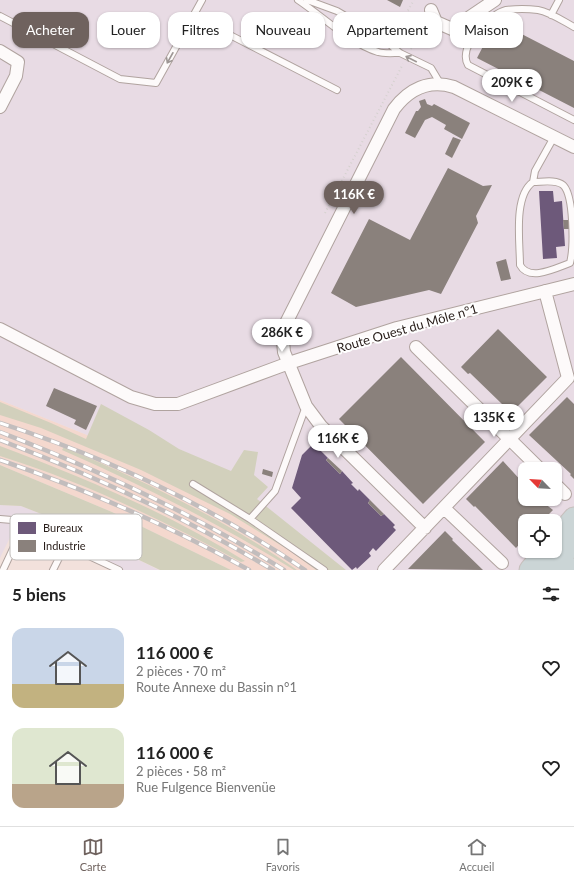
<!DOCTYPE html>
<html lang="fr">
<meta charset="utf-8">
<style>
:root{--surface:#fff;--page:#f2f2f2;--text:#222;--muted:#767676;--line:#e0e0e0;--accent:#6f625e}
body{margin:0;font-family:Lato,sans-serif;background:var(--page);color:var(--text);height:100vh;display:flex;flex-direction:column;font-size:15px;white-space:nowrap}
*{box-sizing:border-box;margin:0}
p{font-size:13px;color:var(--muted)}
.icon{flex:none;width:22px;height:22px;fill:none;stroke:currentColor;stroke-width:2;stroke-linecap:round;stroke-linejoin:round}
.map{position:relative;height:570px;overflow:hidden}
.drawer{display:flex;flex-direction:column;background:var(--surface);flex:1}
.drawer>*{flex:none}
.top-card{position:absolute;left:12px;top:12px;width:550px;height:36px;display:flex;gap:8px}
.needle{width:26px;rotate:295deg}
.buttons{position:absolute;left:518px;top:462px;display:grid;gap:8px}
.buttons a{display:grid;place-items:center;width:44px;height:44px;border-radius:8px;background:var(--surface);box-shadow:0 1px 3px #0004;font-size:20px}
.price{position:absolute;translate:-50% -34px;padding:0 9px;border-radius:14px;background:#fff;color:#222;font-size:13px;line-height:26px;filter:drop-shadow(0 1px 2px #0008)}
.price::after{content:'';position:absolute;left:50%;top:24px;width:12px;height:9px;margin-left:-6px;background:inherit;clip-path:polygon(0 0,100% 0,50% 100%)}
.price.on{background:var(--accent);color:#fff}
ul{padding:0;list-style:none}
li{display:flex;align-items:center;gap:12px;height:100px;padding:0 12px}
li span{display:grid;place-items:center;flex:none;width:112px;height:80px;border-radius:12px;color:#555}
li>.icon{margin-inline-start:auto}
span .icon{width:48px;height:48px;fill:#fffc;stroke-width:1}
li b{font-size:17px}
h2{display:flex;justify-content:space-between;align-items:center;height:48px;padding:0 12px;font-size:17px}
.pill{padding:0 14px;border-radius:12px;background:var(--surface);box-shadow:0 1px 3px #0004;font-size:14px;line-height:36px}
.pill.on{background:var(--accent);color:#fff}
.dock{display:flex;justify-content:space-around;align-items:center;height:56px;border-top:1px solid var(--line);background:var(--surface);font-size:11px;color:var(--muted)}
.dock a{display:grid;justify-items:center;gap:2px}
.dock .on{color:var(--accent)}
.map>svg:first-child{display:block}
.built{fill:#f4d8ce}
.industrial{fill:#e8dbe4;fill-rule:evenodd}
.green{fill:#d2d0bc}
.offices{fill:#6d597a}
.industry{fill:#8a817c}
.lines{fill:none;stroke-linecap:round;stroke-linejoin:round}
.lane-casing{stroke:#b0a39f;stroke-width:8}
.street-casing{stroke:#b0a39f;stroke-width:14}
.highway-casing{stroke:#c7bfbc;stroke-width:23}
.path{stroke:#d5d1cf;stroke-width:2;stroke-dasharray:1 3;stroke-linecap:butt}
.lane{stroke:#fdfafa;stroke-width:6}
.street{stroke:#fdfafa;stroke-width:12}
.highway{stroke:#cbd5d6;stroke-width:21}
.rail-casing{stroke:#c2bdbd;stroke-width:4.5}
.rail{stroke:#fff;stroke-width:3;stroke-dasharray:9;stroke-linecap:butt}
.oneway{stroke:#9e9795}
.labels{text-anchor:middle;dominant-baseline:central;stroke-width:4;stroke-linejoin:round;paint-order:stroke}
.street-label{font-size:13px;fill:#291e1a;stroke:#fff}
.key{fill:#fff;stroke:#bfbcba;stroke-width:1}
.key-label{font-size:11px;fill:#291e1a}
</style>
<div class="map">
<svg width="574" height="570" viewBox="0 0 574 570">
<rect width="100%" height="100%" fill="#f2e1dc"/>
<path class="built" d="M0 400 147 459 345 570H231L112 512 0 465Z"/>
<path class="industrial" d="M0 0H574V507L555 528V521H525V551H534L520 570H345L147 459 0 400ZM525 469H555V499H525Z
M0 505 21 506 49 517 93 537 159 570H113L16 525 0 558Z"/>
<path class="green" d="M0 402 51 423 86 439 101 404 149 430 179 449 231 471 244 450 258 452 254 475 268 487 257 499 346 570H316L290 551 230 514 141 470 41 428 0 415Z
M0 446C84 478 169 513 245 561L241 562C164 521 84 482 0 456Z
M64 447C146 482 224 519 297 570H294C220 524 142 485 62 450Z
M0 465 112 512 231 570H160L49 517 21 506 0 505Z"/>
<path class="offices" d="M539 191H553L554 202 562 201 565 246 556 247 557 258 543 259Z
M312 445 316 449 317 447 328 458 326 460 340 474 342 471 353 483 351 484 358 491 359 489 370 500 368 503 381 516 384 514 395 525 393 527 396 530 376 551 373 548 369 553 371 556 357 569 356 567 352 570 291 508 301 498 292 488 302 455Z"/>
<path class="industry" d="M387 0H403L400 7Z
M494 25 504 30 506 26 574 61V108L477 58Z
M425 99 427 104 432 106 434 104 470 123 462 139 444 129 446 125 432 117 425 120 415 138 405 133 416 111H418L421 107 419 101Z
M453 137 461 140 452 158 445 154Z
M448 168 483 186 492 185 476 216 478 223 441 294 429 290 356 307 331 293 369 219 410 240Z
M563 220H569V229H564Z
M506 259 511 279 501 281 496 262Z
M498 329 547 377 509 415 501 407 503 405 470 373 468 374 461 367Z
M401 357 485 442 423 504 339 419Z
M54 388 97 406 86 430 74 424 76 420 46 406Z
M567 397 574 404V479L570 475 571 474 529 435Z
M328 458 342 471 340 474 326 460Z
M503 461 525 485V499H539L553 510 542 521H525V538L516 548 475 506 474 507 466 499Z
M263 469 273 472 272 477 262 474Z
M370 500 384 514 381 516 368 503Z
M445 531 453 539 452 540 483 570 408 569Z"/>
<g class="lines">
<g class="lane-casing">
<path id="lane" d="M298 0C322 16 351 44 378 52 384 54 393 53 400 53
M307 0 337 11 381 37 400 53 431 68 440 83
M551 15 559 0
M0 16 120 79 156 83 202 0
M193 16 337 90
M574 27C563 21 550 12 538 10 529 9 515 9 506 10 490 14 457 46 468 65L574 120
M533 182C542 182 556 179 563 185 574 195 574 247 570 263 556 268 529 282 520 265 520 243 513 196 533 182Z
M533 182 535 171 554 137
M306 406 275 491 250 519 324 570
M193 484 250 519
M0 519 12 520 119 570
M3 570 18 538
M53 570 59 558"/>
</g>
<g class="street-casing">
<path id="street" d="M431 10 436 22 452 29 495 0
M0 51 18 62 16 76 0 107
M0 329 131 397 155 404H178L289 363 397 328 574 284
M416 347 540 469
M555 484 565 494
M444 508 502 563
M425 528 321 426 306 406 284 352 282 331 394 109C409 89 429 79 454 87L574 147
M384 570 568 378 545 291"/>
</g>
<g class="highway-casing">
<path id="highway" d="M555 540 574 518
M530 570 546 551
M550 570 574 541
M573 570 574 569"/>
</g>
<path class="path" d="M411 49 419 35 414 32 422 18 407 12 414 0
M325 213 403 64"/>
<use href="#lane" class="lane"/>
<use href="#street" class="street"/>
<use href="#highway" class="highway"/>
<g class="rail-casing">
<path id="rail" d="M0 423C107 458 211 506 305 570
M0 432C99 470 194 514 284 570
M0 440C95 476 186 518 273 570
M0 460C85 489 170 526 249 570"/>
</g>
<use href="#rail" class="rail"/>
</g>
<defs><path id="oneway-shaft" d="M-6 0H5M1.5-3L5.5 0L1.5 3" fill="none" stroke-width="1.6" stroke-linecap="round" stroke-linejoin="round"/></defs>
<g class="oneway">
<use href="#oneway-shaft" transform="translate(170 58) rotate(119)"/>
<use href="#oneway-shaft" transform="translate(411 59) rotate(-153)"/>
</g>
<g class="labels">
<g class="street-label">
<text transform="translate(407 328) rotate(-16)">Route Ouest du Môle n°1</text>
</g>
</g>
<rect x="10" y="514" width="132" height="46" rx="6" class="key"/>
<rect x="18" y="522" width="18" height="12" fill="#6d597a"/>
<rect x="18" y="540" width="18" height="12" fill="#8a817c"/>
<g class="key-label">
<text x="43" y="532">Bureaux</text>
<text x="43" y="550">Industrie</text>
</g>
</svg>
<div class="buttons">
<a><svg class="needle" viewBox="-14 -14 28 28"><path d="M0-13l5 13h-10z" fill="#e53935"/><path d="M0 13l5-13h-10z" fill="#767676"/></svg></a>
<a><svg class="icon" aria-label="locate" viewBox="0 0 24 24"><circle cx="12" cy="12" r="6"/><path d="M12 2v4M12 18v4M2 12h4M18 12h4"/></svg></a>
</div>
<b class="price" style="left:512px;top:103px">209K €</b>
<b class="price on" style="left:354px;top:215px">116K €</b>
<b class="price" style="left:282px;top:353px">286K €</b>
<b class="price" style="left:494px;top:438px">135K €</b>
<b class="price" style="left:338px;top:459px">116K €</b>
<div class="top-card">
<a class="pill on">Acheter</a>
<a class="pill">Louer</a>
<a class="pill">Filtres</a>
<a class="pill">Nouveau</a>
<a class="pill">Appartement</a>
<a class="pill">Maison</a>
</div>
</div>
<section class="drawer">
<h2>5 biens<svg class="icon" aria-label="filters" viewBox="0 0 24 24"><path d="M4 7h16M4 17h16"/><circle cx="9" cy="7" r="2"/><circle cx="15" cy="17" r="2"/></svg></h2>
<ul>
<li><span style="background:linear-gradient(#c9d6e8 70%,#c2b280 0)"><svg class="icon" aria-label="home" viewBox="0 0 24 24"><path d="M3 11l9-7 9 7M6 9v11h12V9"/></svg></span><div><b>116 000 €</b><p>2 pièces · 70 m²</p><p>Route Annexe du Bassin n°1</p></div><svg class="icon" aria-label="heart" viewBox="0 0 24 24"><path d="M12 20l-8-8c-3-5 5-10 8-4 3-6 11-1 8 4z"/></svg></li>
<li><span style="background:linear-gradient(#dfe7d0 70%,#b9a48a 0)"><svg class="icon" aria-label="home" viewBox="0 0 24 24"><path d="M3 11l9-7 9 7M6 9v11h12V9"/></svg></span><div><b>116 000 €</b><p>2 pièces · 58 m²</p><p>Rue Fulgence Bienvenüe</p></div><svg class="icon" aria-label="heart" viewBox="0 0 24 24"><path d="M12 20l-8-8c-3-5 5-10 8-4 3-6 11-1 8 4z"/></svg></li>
</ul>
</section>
<nav class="dock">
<a class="on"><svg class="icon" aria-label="map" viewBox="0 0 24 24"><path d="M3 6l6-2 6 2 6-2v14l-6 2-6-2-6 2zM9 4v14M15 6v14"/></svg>Carte</a>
<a><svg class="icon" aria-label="saved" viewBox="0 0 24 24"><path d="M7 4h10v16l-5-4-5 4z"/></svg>Favoris</a>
<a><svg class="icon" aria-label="home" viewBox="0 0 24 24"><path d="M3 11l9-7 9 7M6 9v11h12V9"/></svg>Accueil</a>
</nav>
